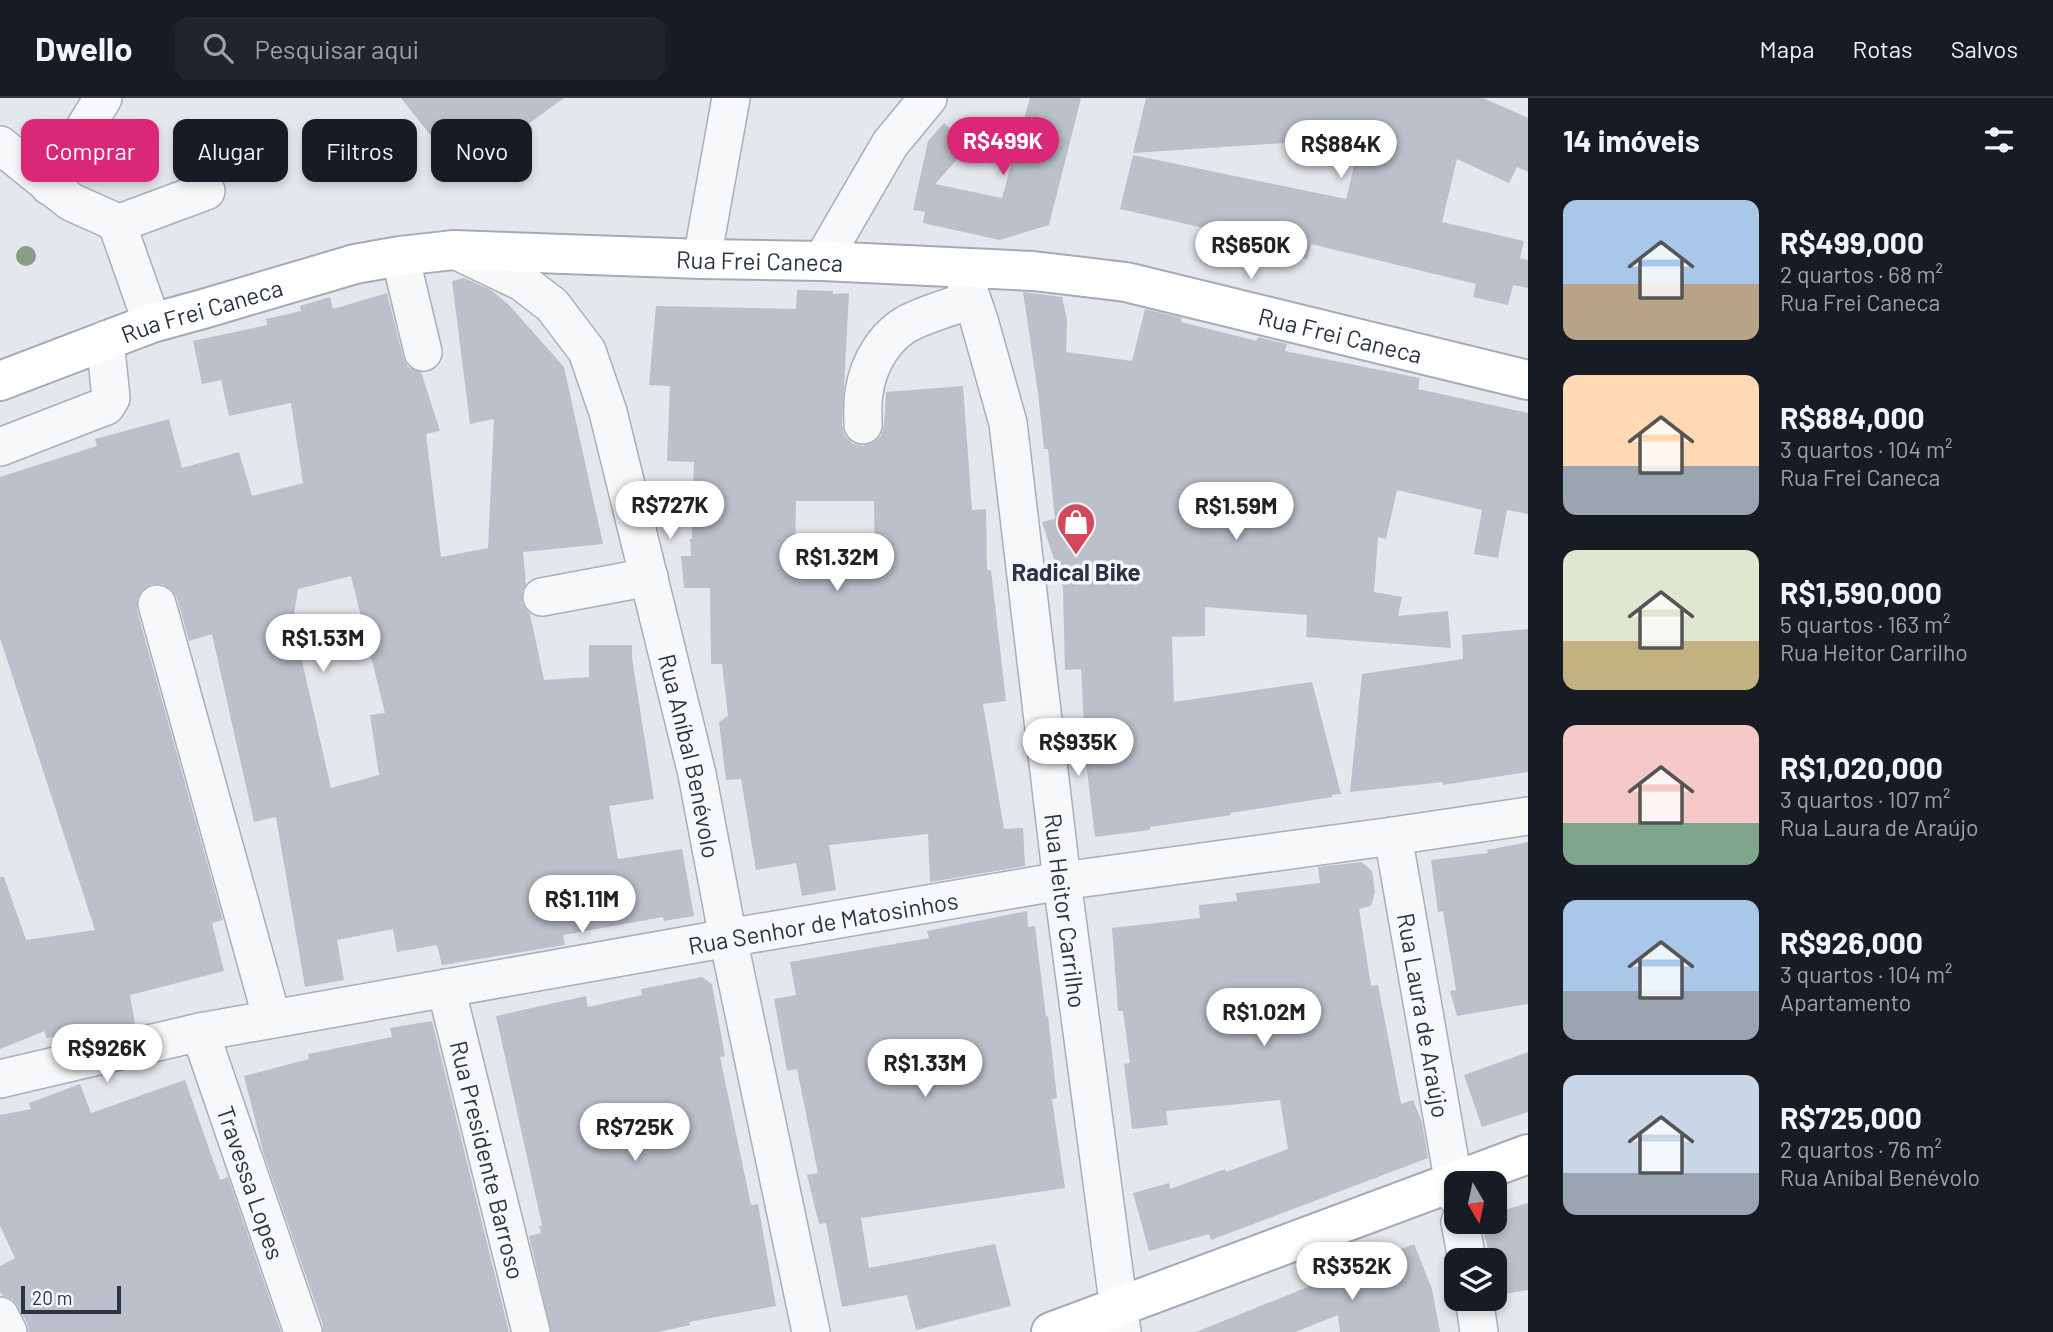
<!DOCTYPE html>
<html lang="pt">
<meta charset="utf-8">
<style>
:root{--surface:#171b24;--page:#20242c;--text:#f1f3f6;--muted:#9ea1a6;--line:#363941;--accent:#db2777}
body{margin:0;font-family:Barlow,sans-serif;background:var(--page);color:var(--text);height:100vh;display:flex;flex-direction:column;font-size:26px;white-space:nowrap}
*{box-sizing:border-box;margin:0}
p{font-size:23px;color:var(--muted)}
.icon{flex:none;width:38px;height:38px;fill:none;stroke:currentColor;stroke-width:2;stroke-linecap:round;stroke-linejoin:round}
.map{position:relative;flex:1;overflow:hidden}
.side{display:flex;flex-direction:column;background:var(--surface);width:525px}
.side>*{flex:none}
.top-card{position:absolute;left:21px;top:21px;width:665px;height:63px;display:flex;gap:14px}
.needle{width:46px;rotate:171deg}
.buttons{position:absolute;left:1444px;top:1073px;display:grid;gap:14px}
.buttons a{display:grid;place-items:center;width:63px;height:63px;border-radius:14px;background:var(--surface);box-shadow:0 4px 10px #0003;font-size:35px}
.scale{position:absolute;left:21px;bottom:18px;width:100px;box-sizing:border-box;padding-left:7px;border:4px solid #2b3445;border-top:0;font-size:19px;line-height:24px;white-space:nowrap;color:#2b3445;-webkit-text-stroke:5px #f4f6f9;paint-order:stroke}
.price{position:absolute;translate:-50% -60px;padding:0 16px;border-radius:24px;background:#fff;color:#222;font-size:23px;line-height:46px;filter:drop-shadow(0 2px 4px #0008)}
.price::after{content:'';position:absolute;left:50%;top:42px;width:21px;height:16px;margin-left:-10px;background:inherit;clip-path:polygon(0 0,100% 0,50% 100%)}
.price.current{background:var(--accent);color:#fff}
ul{padding:0;list-style:none}
li{display:flex;align-items:center;gap:21px;height:175px;padding:0 35px}
li span{display:grid;place-items:center;flex:none;width:196px;height:140px;border-radius:14px;color:#555}
li>.icon{margin-inline-start:auto}
span .icon{width:84px;height:84px;fill:#fffc;stroke-width:1}
li b{font-size:30px}
h2{display:flex;justify-content:space-between;align-items:center;height:84px;padding:0 35px;font-size:30px}
.chip{padding:0 24px;border-radius:14px;background:var(--surface);box-shadow:0 4px 10px #0003;font-size:24px;line-height:63px}
.chip.current{background:var(--accent);color:#fff}
header{display:flex;align-items:center;gap:42px;box-sizing:border-box;height:98px;padding:0 35px;background:var(--surface);border-bottom:2px solid var(--line)}
header strong{font-size:33px}
nav{display:flex;gap:38px;margin-inline-start:auto;font-size:24px}
.search{width:490px;height:63px;background:var(--page);display:flex;align-items:center;gap:18px;box-sizing:border-box;padding:0 24px;border-radius:14px;color:var(--muted);font-size:26px}
main{display:flex;flex:1;min-height:0}
.map>svg:first-child{display:block}
.building{fill:#bbc0ca;fill-rule:evenodd}
.lines{fill:none;stroke-linecap:round;stroke-linejoin:round}
.minor-casing{stroke:#a9aeb7;stroke-width:40}
.major-casing{stroke:#a3abb8;stroke-width:42}
.minor{stroke:#f7f8fa;stroke-width:37}
.major{stroke:#fff;stroke-width:38}
.tree{fill:#899d89}
.labels{text-anchor:middle;dominant-baseline:central;stroke-width:7;stroke-linejoin:round;paint-order:stroke}
.street-label{font-size:24px;fill:#2b3445;stroke:#f4f6f9}
.poi-label{font-size:24px;font-weight:bold;fill:#2b3445;stroke:#f4f6f9}
</style>
<header>
<strong>Dwello</strong>
<div class="search"><svg class="icon" aria-label="search" viewBox="0 0 24 24"><circle cx="10" cy="10" r="6"/><path d="M15 15l6 6"/></svg>Pesquisar aqui</div>
<nav><a>Mapa</a><a>Rotas</a><a>Salvos</a></nav>
</header>
<main>
<div class="map">
<svg width="1528" height="1234" viewBox="0 0 1528 1234">
<rect width="100%" height="100%" fill="#e4e7ec"/>
<path class="building" d="M401 0H564L460 75Z
M1030 0H1081L1049 127 1000 142 923 125 925 114 913 112 928 43 944 25 969 48 935 86 1002 100Z
M1146 0H1483L1528 20V74L1517 69 1509 85 1457 61 1442 124 1524 143 1520 160 1528 162V190L1513 187 1508 207 1473 199 1476 186 1311 146 1307 161 1211 139 1213 132 1120 111 1133 57 1346 101 1361 40 1133 55Z
M464 180 491 192 509 207 564 269 603 446 523 454 526 487 522 493V504L526 512 530 516 544 582 589 579V547H632V560L654 701 609 708 618 761 682 751 694 818 664 823 663 819 563 837 565 847 442 867 437 847 397 854 393 831 337 842 344 882 305 889 276 719 254 724 212 536 189 543 177 500 172 492 163 486H152L142 492 137 501V512L223 822 212 825 224 873 130 897 135 926 46 940 45 933 0 951V779H4L26 842 95 832 0 540V379L97 348 95 341 169 321 182 370 239 354 252 398 303 385 291 305 229 318 221 282 202 286 193 243 267 227 266 221 301 213 300 208 330 199 333 211 387 195 403 259 408 269 421 274 440 333 426 336 441 459 488 450 494 321 470 326 452 183ZM351 478 385 615 370 617 379 677 331 690 293 523 298 491Z
M797 192 833 193V196L849 195 842 327 845 338 853 346 863 348 873 345 881 338 884 327 886 294 963 288 972 412 986 411 987 472H991L1006 603 983 606 1004 731 1023 730 1025 768 930 784 928 736 829 747 836 792 802 798 796 765 756 772 741 681 726 682 719 624 728 618 722 566H711L710 490H684L681 458H691L690 441H692L694 364 667 363 670 288 649 287 656 208 796 211ZM796 403H874L875 471 795 466Z
M1023 194 1062 199 1067 222 1066 254 1132 263 1145 211 1182 220 1181 224 1257 243 1258 239 1287 246 1285 253 1420 280 1418 291 1528 315V416L1507 412 1498 460 1474 456 1482 412 1397 392 1386 441 1378 439 1374 494 1402 499 1398 518 1448 513 1451 550 1306 539 1307 517 1205 509V538L1172 539 1174 604 1312 584 1341 696 1332 697V699L1230 715 1231 717 1150 729V732L1095 739 1086 664 1081 571 1065 572 1063 490 1042 424 1055 421 1048 351H1044L1038 295Z
M1528 531V674L1443 687V684L1350 694 1362 576 1463 561 1462 537Z
M1528 744V906L1457 918 1450 893 1456 892 1443 813 1438 814 1431 762 1488 755 1487 752Z
M1361 764 1372 773 1375 794 1371 808 1359 811 1371 888 1378 887 1401 1006 1413 1002 1422 1024 1428 1060 1211 1142 1209 1136 1149 1153 1133 1095 1169 1085 1170 1091 1225 1071 1226 1074 1288 1051 1280 1002 1166 1013 1168 1027 1132 1031 1124 966 1130 965 1123 913H1118L1112 830 1200 820 1199 807 1237 803 1236 795 1320 785 1318 769Z
M1027 813 1028 829 1035 828 1046 919 1048 918 1057 1000 1052 1001 1065 1090 861 1120 869 1170 995 1146 1011 1208 916 1232 907 1197 842 1209 826 1125 819 1126 807 1077 818 1075 797 971 787 973 774 901 796 897 790 864 929 840 927 833Z
M702 879 712 886 725 958 720 959 751 1107 758 1106 776 1208 689 1224 690 1227 658 1234H551L529 1138 541 1135 539 1128 542 1127 496 918 586 898 588 909 642 897 641 891Z
M432 923 509 1234H323V1227L264 1057 244 978 309 961 308 956 392 939 390 930Z
M1528 954V1014L1482 1029 1464 977Z
M185 982 220 1082 228 1079 281 1234H29L27 1225 18 1208 12 1201 2 1197 0 1193V1168L15 1160 0 1128V1017L31 1011 29 1005 80 986 91 1015Z
M1528 1105V1192L1495 1198 1494 1162H1491L1481 1124H1494V1115Z
M1414 1146 1432 1191 1440 1234H1340L1338 1217 1295 1234H1196Z"/>
<g class="lines">
<g class="minor-casing">
<g id="minor">
<path d="M0 47 71 104 109 121 117 126 152 225"/>
<path d="M49 88 103 0"/>
<path d="M117 126 206 93"/>
<path id="s1" d="M455 152 522 184 552 207 587 253 608 314 697 676 728 840 811 1234"/>
<path d="M400 158 423 254"/>
<path d="M702 161 731 0"/>
<path d="M822 163 890 46 928 0"/>
<path id="s2" d="M961 170 979 222 1008 325 1062 783 1122 1234"/>
<path d="M863 327C863 317 862 305 864 295 868 265 886 234 915 222 933 214 953 208 972 202"/>
<path d="M0 349 106 308 111 300 105 242"/>
<path d="M542 499 649 479"/>
<path d="M157 506 272 921"/>
<path id="s3" d="M1393 738 1456 1098"/>
<path id="s4" d="M446 890 531 1234"/>
<path id="s5" d="M200 934 303 1234"/>
<path id="s6" d="M0 981 200 934 728 840 1062 783 1393 738 1528 718"/>
<path d="M1460 1124 1467 1162"/>
<path d="M1474 1200 1479 1234"/>
<path d="M0 1218 8 1234"/>
</g>
</g>
<g class="major-casing">
<g id="major">
<path id="s7" d="M0 283 152 225 203 211 355 166 400 158 454 152 702 161 822 163 1033 173 1126 184 1528 282"/>
<path d="M1051 1234 1528 1056"/>
</g>
</g>
<use href="#minor" class="minor"/>
<use href="#major" class="major"/>
</g>
<circle class="tree" cx="26" cy="158" r="10"/>
<defs>
<g id="shop-pin" transform="scale(2.0125)"><path d="M0 17L-7.5 6A9.5 9.5 0 1 1 7.5 6Z" fill="#d1495b" stroke="#f4f6f9"/><path d="M-5-2.5h2.3a2.7 3.5 0 0 1 5.4 0H5L5.5 6h-11ZM-1.5-2.5h3a1.5 2.3 0 0 0-3 0Z" fill="#fff"/></g>
</defs>
<g fill-rule="evenodd">
<use href="#shop-pin" x="1076" y="424"/>
</g>
<g class="labels">
<g class="street-label">
<text stroke="none"><textPath href="#s7" startOffset="780">Rua Frei Caneca</textPath></text>
<text stroke="none"><textPath href="#s7" startOffset="214">Rua Frei Caneca</textPath></text>
<text stroke="none"><textPath href="#s7" startOffset="1368">Rua Frei Caneca</textPath></text>
<text stroke="none"><textPath href="#s1" startOffset="588">Rua Aníbal Benévolo</textPath></text>
<text stroke="none"><textPath href="#s2" startOffset="653">Rua Heitor Carrilho</textPath></text>
<text stroke="none"><textPath href="#s6" startOffset="838">Rua Senhor de Matosinhos</textPath></text>
<text stroke="none"><textPath href="#s3" startOffset="182">Rua Laura de Araújo</textPath></text>
<text stroke="none"><textPath href="#s4" startOffset="177">Rua Presidente Barroso</textPath></text>
<text stroke="none"><textPath href="#s5" startOffset="159">Travessa Lopes</textPath></text>
</g>
<g class="poi-label">
<text x="1076" y="473">Radical Bike</text>
</g>
</g>
</svg>
<div class="buttons">
<a><svg class="needle" viewBox="-14 -14 28 28"><path d="M0-13l5 13h-10z" fill="#e53935"/><path d="M0 13l5-13h-10z" fill="#9ea1a6"/></svg></a>
<a><svg class="icon" aria-label="layers" viewBox="0 0 24 24"><path d="M12 4l9 5-9 5-9-5zM3 14l9 5 9-5"/></svg></a>
</div>
<div class="scale">20 m</div>
<b class="price current" style="left:1003px;top:79px">R$499K</b>
<b class="price" style="left:1341px;top:82px">R$884K</b>
<b class="price" style="left:1251px;top:183px">R$650K</b>
<b class="price" style="left:670px;top:443px">R$727K</b>
<b class="price" style="left:1236px;top:444px">R$1.59M</b>
<b class="price" style="left:837px;top:495px">R$1.32M</b>
<b class="price" style="left:323px;top:576px">R$1.53M</b>
<b class="price" style="left:1078px;top:680px">R$935K</b>
<b class="price" style="left:582px;top:837px">R$1.11M</b>
<b class="price" style="left:1264px;top:950px">R$1.02M</b>
<b class="price" style="left:107px;top:986px">R$926K</b>
<b class="price" style="left:925px;top:1001px">R$1.33M</b>
<b class="price" style="left:635px;top:1065px">R$725K</b>
<b class="price" style="left:1352px;top:1204px">R$352K</b>
<div class="top-card">
<a class="chip current">Comprar</a>
<a class="chip">Alugar</a>
<a class="chip">Filtros</a>
<a class="chip">Novo</a>
</div>
</div>
<section class="side">
<h2>14 imóveis<svg class="icon" aria-label="filters" viewBox="0 0 24 24"><path d="M4 7h16M4 17h16"/><circle cx="9" cy="7" r="2"/><circle cx="15" cy="17" r="2"/></svg></h2>
<ul>
<li><span style="background:linear-gradient(#a9c7e8 60%,#b9a48a 0)"><svg class="icon" aria-label="home" viewBox="0 0 24 24"><path d="M3 11l9-7 9 7M6 9v11h12V9"/></svg></span><div><b>R$499,000</b><p>2 quartos · 68 m²</p><p>Rua Frei Caneca</p></div></li>
<li><span style="background:linear-gradient(#ffd9b3 65%,#9aa5b1 0)"><svg class="icon" aria-label="home" viewBox="0 0 24 24"><path d="M3 11l9-7 9 7M6 9v11h12V9"/></svg></span><div><b>R$884,000</b><p>3 quartos · 104 m²</p><p>Rua Frei Caneca</p></div></li>
<li><span style="background:linear-gradient(#dfe7d0 65%,#c2b280 0)"><svg class="icon" aria-label="home" viewBox="0 0 24 24"><path d="M3 11l9-7 9 7M6 9v11h12V9"/></svg></span><div><b>R$1,590,000</b><p>5 quartos · 163 m²</p><p>Rua Heitor Carrilho</p></div></li>
<li><span style="background:linear-gradient(#f6c9c9 70%,#7fa58c 0)"><svg class="icon" aria-label="home" viewBox="0 0 24 24"><path d="M3 11l9-7 9 7M6 9v11h12V9"/></svg></span><div><b>R$1,020,000</b><p>3 quartos · 107 m²</p><p>Rua Laura de Araújo</p></div></li>
<li><span style="background:linear-gradient(#a9c7e8 65%,#9aa5b1 0)"><svg class="icon" aria-label="home" viewBox="0 0 24 24"><path d="M3 11l9-7 9 7M6 9v11h12V9"/></svg></span><div><b>R$926,000</b><p>3 quartos · 104 m²</p><p>Apartamento</p></div></li>
<li><span style="background:linear-gradient(#c9d6e8 70%,#9aa5b1 0)"><svg class="icon" aria-label="home" viewBox="0 0 24 24"><path d="M3 11l9-7 9 7M6 9v11h12V9"/></svg></span><div><b>R$725,000</b><p>2 quartos · 76 m²</p><p>Rua Aníbal Benévolo</p></div></li>
</ul>
</section>
</main>
